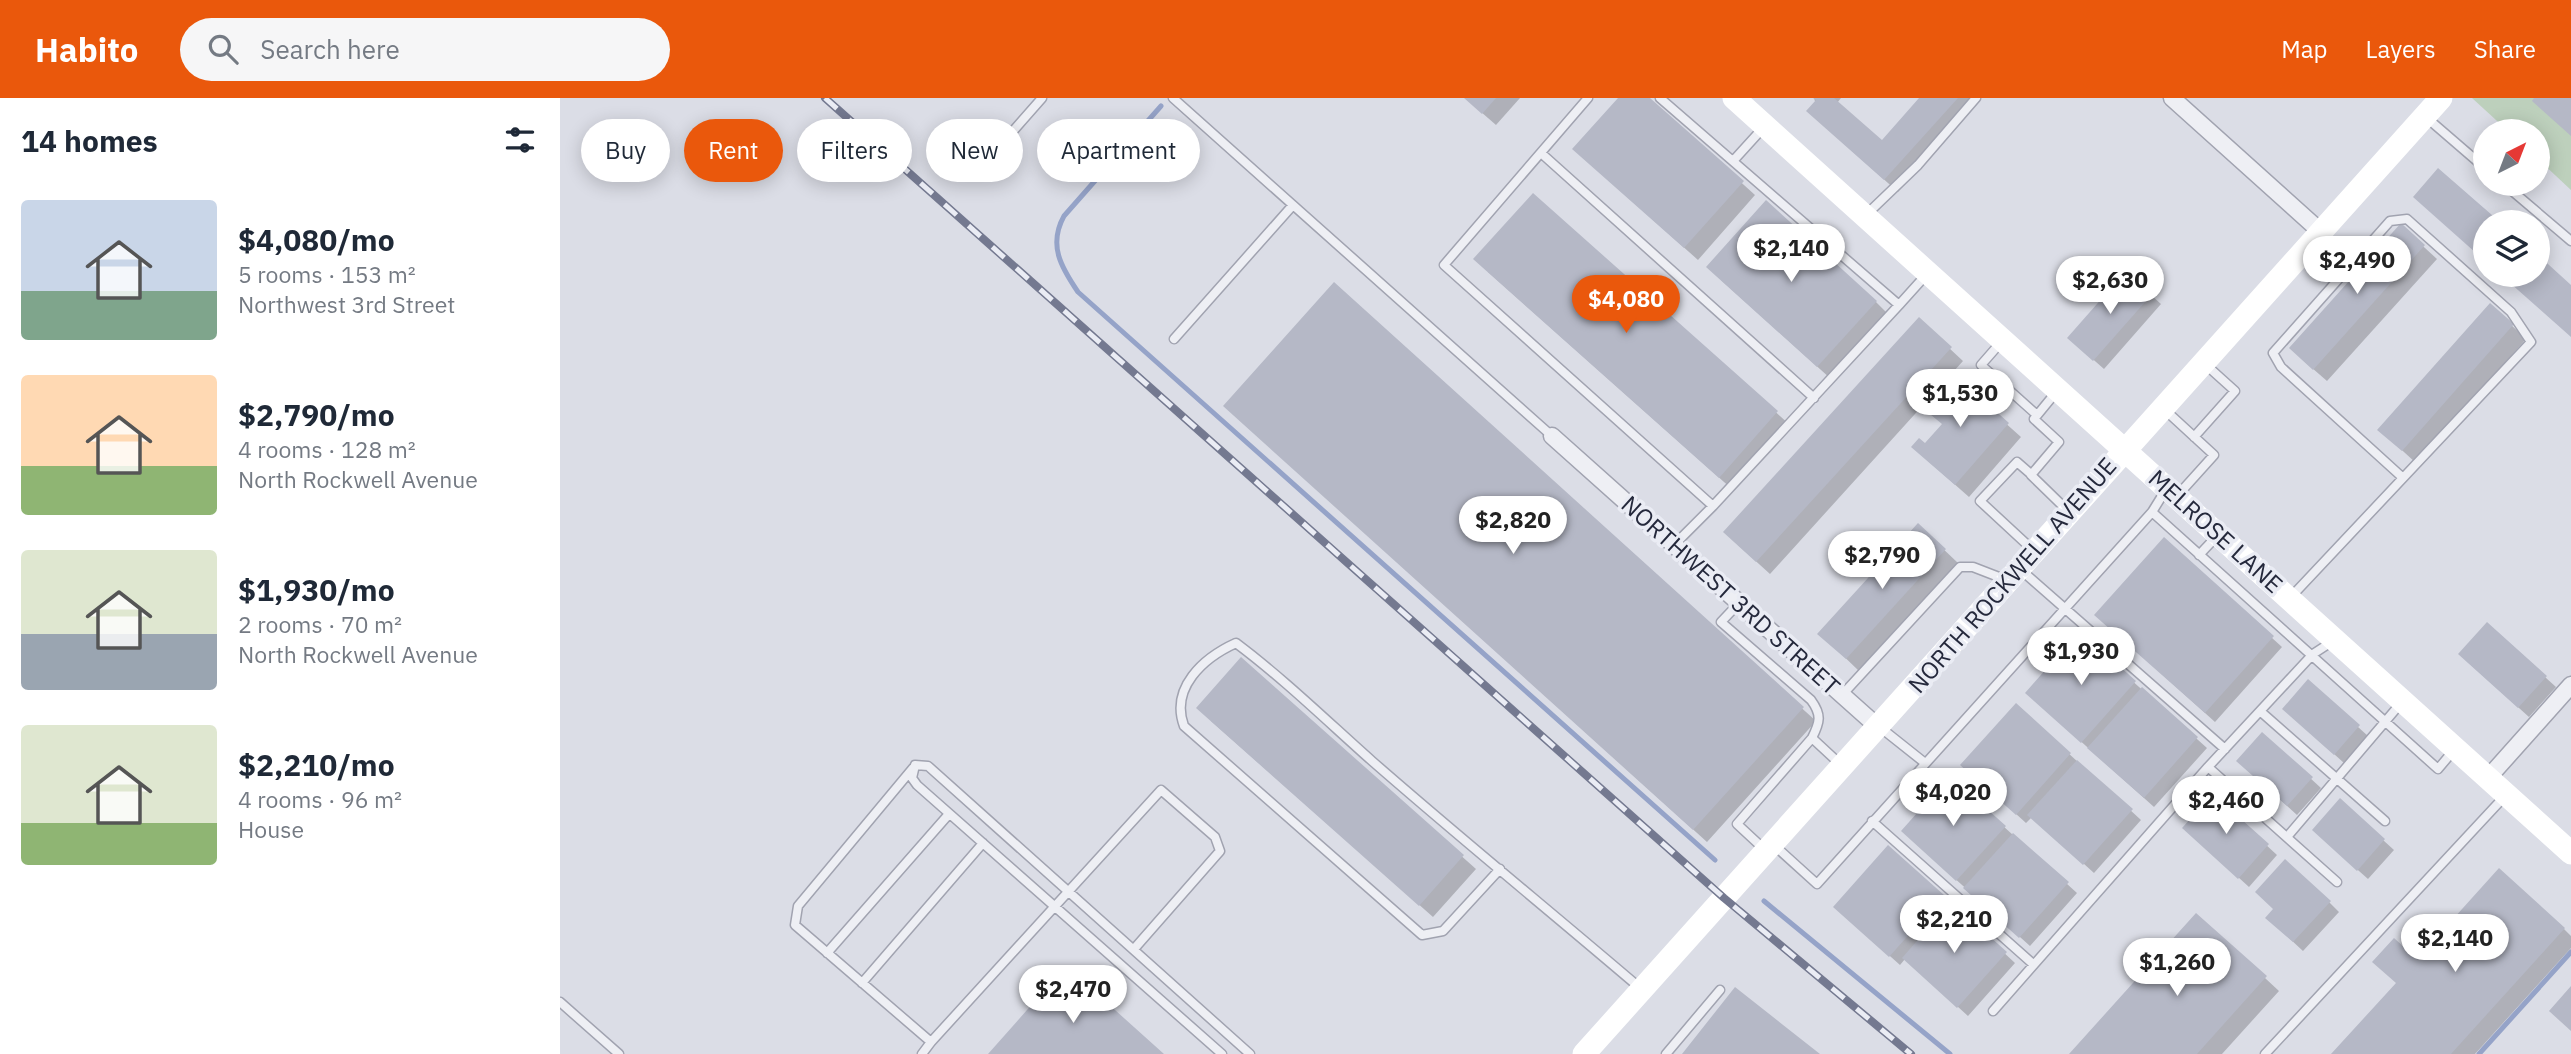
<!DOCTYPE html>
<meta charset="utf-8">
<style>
:root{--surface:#fff;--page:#f6f6f7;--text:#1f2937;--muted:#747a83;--accent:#ea580c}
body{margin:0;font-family:"IBM Plex Sans",sans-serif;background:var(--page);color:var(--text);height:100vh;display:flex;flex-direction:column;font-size:26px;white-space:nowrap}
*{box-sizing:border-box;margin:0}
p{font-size:23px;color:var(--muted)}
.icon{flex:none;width:38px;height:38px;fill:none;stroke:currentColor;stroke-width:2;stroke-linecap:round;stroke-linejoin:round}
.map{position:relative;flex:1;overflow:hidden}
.sheet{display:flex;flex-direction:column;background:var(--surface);width:560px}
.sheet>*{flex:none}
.top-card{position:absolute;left:21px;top:21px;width:665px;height:63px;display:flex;gap:14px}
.needle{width:46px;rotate:42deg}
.tools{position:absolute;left:1913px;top:21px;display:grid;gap:14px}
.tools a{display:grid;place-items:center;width:77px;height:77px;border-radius:50%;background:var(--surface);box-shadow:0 4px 18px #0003;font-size:35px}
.price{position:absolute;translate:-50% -60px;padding:0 16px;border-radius:24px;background:#fff;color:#222;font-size:23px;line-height:46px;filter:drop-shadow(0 2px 4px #0008)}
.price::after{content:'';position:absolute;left:50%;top:42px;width:21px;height:16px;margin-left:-10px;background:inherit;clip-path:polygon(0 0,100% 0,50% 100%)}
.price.on{background:var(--accent);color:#fff}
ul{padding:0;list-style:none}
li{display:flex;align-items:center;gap:21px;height:175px;padding:0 21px}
li span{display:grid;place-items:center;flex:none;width:196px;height:140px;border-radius:7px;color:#555}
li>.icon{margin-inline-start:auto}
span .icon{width:84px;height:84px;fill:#fffc;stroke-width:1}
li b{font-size:30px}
h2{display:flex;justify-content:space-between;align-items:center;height:84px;padding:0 21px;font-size:30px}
.tag{padding:0 24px;border-radius:32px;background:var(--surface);box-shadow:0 4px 18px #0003;font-size:24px;line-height:63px}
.tag.on{background:var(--accent);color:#fff}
header{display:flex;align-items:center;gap:42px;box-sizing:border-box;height:98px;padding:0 35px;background:var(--accent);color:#fff}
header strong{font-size:33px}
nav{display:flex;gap:38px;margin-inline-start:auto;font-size:24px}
.search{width:490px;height:63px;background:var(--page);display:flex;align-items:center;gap:18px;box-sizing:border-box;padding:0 24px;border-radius:38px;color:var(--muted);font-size:26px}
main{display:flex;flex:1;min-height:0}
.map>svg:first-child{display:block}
.green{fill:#bdd0bc}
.shadow{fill:#0003}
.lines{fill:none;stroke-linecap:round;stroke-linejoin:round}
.stream{stroke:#95a3c8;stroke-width:5}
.building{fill:#b5b8c6}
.lane-casing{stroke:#a1a3b0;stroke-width:11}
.street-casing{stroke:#a1a3b0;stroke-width:19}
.lane{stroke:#eeeff4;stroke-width:8}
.street{stroke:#eeeff4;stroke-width:16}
.secondary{stroke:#fff;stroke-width:23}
.rail-casing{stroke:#747990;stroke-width:8}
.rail{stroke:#eaecf4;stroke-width:5;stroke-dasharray:16;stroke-linecap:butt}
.labels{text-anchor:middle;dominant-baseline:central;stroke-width:7;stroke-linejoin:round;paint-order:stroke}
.street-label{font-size:24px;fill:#25293c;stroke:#eaecf4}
</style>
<header>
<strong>Habito</strong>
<div class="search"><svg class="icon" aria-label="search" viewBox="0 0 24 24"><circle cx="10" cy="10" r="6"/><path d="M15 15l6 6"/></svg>Search here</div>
<nav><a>Map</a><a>Layers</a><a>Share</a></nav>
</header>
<main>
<section class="sheet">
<h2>14 homes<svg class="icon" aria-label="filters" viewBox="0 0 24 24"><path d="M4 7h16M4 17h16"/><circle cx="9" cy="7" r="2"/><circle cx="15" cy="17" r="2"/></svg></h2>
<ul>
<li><span style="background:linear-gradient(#c9d6e8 65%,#7fa58c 0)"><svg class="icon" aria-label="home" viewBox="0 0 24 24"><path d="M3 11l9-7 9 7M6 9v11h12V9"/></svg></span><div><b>$4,080/mo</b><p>5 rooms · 153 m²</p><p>Northwest 3rd Street</p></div></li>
<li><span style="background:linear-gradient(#ffd9b3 65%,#8fb573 0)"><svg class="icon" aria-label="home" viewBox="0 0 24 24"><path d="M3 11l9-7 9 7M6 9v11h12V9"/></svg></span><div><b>$2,790/mo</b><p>4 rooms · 128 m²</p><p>North Rockwell Avenue</p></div></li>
<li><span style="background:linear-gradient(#dfe7d0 60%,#9aa5b1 0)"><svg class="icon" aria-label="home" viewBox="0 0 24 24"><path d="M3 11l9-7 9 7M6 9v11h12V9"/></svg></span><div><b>$1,930/mo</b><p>2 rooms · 70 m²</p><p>North Rockwell Avenue</p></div></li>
<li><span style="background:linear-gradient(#dfe7d0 70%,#8fb573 0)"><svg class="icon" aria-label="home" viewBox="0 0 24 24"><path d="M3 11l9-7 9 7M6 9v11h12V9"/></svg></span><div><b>$2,210/mo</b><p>4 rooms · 96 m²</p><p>House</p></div></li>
</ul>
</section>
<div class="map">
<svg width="2011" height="956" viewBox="0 0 2011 956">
<rect width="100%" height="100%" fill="#dbdde6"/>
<path class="green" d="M1912 0H2011V92L1978 61V33H1948Z"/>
<path class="shadow" d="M905 0H960L936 27Z
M1060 0H1088L1195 97 1138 162 1028 64Z
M1254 0H1281L1277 5 1322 45 1362 0H1411L1417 6 1338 94 1261 25Z
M973 97 1230 327 1173 392 928 174Z
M1841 128 1877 161 1767 283 1744 263Z
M1161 182 1316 204 1329 217 1271 281Z
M774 187 1256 623 1147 744 678 320Z
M1591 197 1601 206 1544 271 1519 249Z
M1930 207 1966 241 1856 365 1833 344Z
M1359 222 1403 263 1210 476 1178 447Z
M1399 276 1436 311 1433 314 1461 339 1409 399 1367 362 1365 347 1383 327Z
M1358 427 1398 465 1299 573 1273 548Z
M1604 442 1722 549 1655 624 1546 526Z
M1927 526 1996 589 1969 619 1910 566Z
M1520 536 1647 650 1594 709 1477 604Z
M681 562 916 771 873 819 651 623Z
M1456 607 1581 722 1534 775 1472 719 1466 725 1412 676Z
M1734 620 1798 629 1808 638 1784 665Z
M1702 636 1761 690 1737 717 1688 672Z
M1390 680 1517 795 1470 848 1353 743Z
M1653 698 1717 757 1689 789 1634 739Z
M1780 703 1834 752 1808 781 1763 741Z
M1383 798 1455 865 1408 918 1345 861 1340 867 1285 818Z
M1769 804 1779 814 1743 853 1717 829Z
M1637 817 1719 893 1662 956H1511Z
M2004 831 2011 838V850L1915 956H1774L1857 863Z"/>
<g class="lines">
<path class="stream" d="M601 8 504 118C488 147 501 169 518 194L1155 762
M1204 803 1390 956
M1919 956 2011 854"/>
</g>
<path class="building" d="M904 0H936L922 16Z
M1058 0H1090L1184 83 1124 150 1012 51Z
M1253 0H1274L1322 42 1359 0H1398L1324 82 1246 13 1256 2Z
M1974 0H2011V38L1972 3Z
M1878 70 1940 124H1925V163L1853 99Z
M973 95 1218 313 1159 380 913 161Z
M1206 102 1317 203 1257 269 1146 169Z
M1841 125 1865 147 1753 272 1729 250Z
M1978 157 2011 187V239L1941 177H1978Z
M1566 173 1593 195 1533 263 1507 240Z
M774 184 1244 609 1133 732 663 308Z
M1930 205 1954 226 1842 353 1817 332Z
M1359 219 1392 249 1196 464 1163 434Z
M1398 274 1425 296 1421 300 1449 325 1395 387 1351 349 1359 340 1365 345 1382 326 1365 312Z
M1358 425 1386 451 1286 561 1257 536Z
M1604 439 1714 538 1645 615 1534 517Z
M1927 524 1987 578 1958 610 1898 556Z
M1520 533 1576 583 1521 645 1465 595Z
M681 559 904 757 859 808 636 610Z
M1748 581 1800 627 1774 657 1722 611Z
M1582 589 1638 639 1584 700 1527 650Z
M1456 605 1511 655 1456 717 1400 667Z
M1702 634 1753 679 1727 708 1676 663Z
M1517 662 1573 711 1523 767 1467 717Z
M1390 678 1446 728 1396 783 1341 733Z
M1653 696 1709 746 1678 781 1622 730Z
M1780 700 1825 741 1797 773 1752 732Z
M1453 735 1509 784 1459 840 1403 790Z
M1328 747 1384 797 1329 859 1273 809Z
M1725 761 1771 803 1733 844 1705 820 1713 811 1695 794Z
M1939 770 2005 830 1891 956H1771L1836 885 1812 864 1834 840 1857 861Z
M1391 804 1447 854 1397 910 1342 860Z
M1636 815 1707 878 1637 956H1509Z
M506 868 604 956H428Z
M2011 888V933L1989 913Z
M1175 889 1260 956H1122Z"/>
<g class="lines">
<g class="lane-casing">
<path id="lane" d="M613 0 992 338
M1028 0 884 167 1153 408 1114 447
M1100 0 1339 207 1366 177
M1867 20 1925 70
M981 55 1254 300
M1173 63 1203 30
M418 73 482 0
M1944 86 2011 143
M1308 115 1358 67 1416 0
M614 241 733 107
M1442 243 1421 267 1477 317
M1497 293 1474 321 1499 344 1471 377 1507 412
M1604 311 1654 357 1617 398
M1634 339 1675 293 1645 266
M1472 377 1457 364 1420 403 1474 453
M1153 408 1339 207
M1592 414 1605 393
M1639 457 1656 439
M1461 472 1665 651
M1730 500 1971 244 1951 214 1847 121 1830 123 1713 255 1721 269 1842 379
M1179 505 1161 524 1251 602C1262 617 1260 624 1252 640
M1282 597 1400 469H1413L1444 481
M1700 613 1825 723
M1321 630 1365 665
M1648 669 1777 784
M353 670 238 808 235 827 371 944 601 692 655 739 660 753 574 851
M1312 723 1473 866
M1727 739 1841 605
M1215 748 1257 786 1592 414 1878 671 1894 652
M1205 752 1177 726 1252 640 1280 666
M940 771 883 833 862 837 624 628C610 590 643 560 676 545 724 581 767 623 812 663 900 740 991 814 1080 890
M267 855 389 716
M302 885 423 745
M0 904 59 956
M1433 913 1648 669 1753 556 1773 543
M362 956 371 944
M662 956 357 687 352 680 355 667 368 668 690 956
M1106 956 1160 892
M1705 956 1944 699"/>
</g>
<g class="street-casing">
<path id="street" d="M1612 0 1761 134
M992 338 1318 629
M1928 680 2011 587"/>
</g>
<use href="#lane" class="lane"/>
<use href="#street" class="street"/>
<path class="secondary" d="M1174 0 2011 755
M1024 956 1881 0"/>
<g class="rail-casing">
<path id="rail" d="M265 0 1164 800 1351 956"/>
</g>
<use href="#rail" class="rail"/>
</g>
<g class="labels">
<g class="street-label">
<text transform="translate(1656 433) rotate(42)">MELROSE LANE</text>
<text transform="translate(1452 477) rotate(-49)">NORTH ROCKWELL AVENUE</text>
<text transform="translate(1171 497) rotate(42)">NORTHWEST 3RD STREET</text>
</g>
</g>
</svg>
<div class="tools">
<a><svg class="needle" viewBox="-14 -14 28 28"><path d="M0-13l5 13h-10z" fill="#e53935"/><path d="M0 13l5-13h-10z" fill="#747a83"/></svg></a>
<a><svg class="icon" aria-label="layers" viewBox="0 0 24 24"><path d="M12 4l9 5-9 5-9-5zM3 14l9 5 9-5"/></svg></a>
</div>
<b class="price" style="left:1231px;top:186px">$2,140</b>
<b class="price" style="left:1797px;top:198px">$2,490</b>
<b class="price" style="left:1550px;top:218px">$2,630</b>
<b class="price on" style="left:1066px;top:237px">$4,080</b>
<b class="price" style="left:1400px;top:331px">$1,530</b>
<b class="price" style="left:953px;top:458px">$2,820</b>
<b class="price" style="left:1322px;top:493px">$2,790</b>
<b class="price" style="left:1521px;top:589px">$1,930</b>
<b class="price" style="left:1393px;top:730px">$4,020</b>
<b class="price" style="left:1666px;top:738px">$2,460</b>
<b class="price" style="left:1394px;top:857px">$2,210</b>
<b class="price" style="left:1895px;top:876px">$2,140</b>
<b class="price" style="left:1617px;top:900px">$1,260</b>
<b class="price" style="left:513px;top:927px">$2,470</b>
<div class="top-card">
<a class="tag">Buy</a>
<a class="tag on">Rent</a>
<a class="tag">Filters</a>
<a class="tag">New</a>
<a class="tag">Apartment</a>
</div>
</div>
</main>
